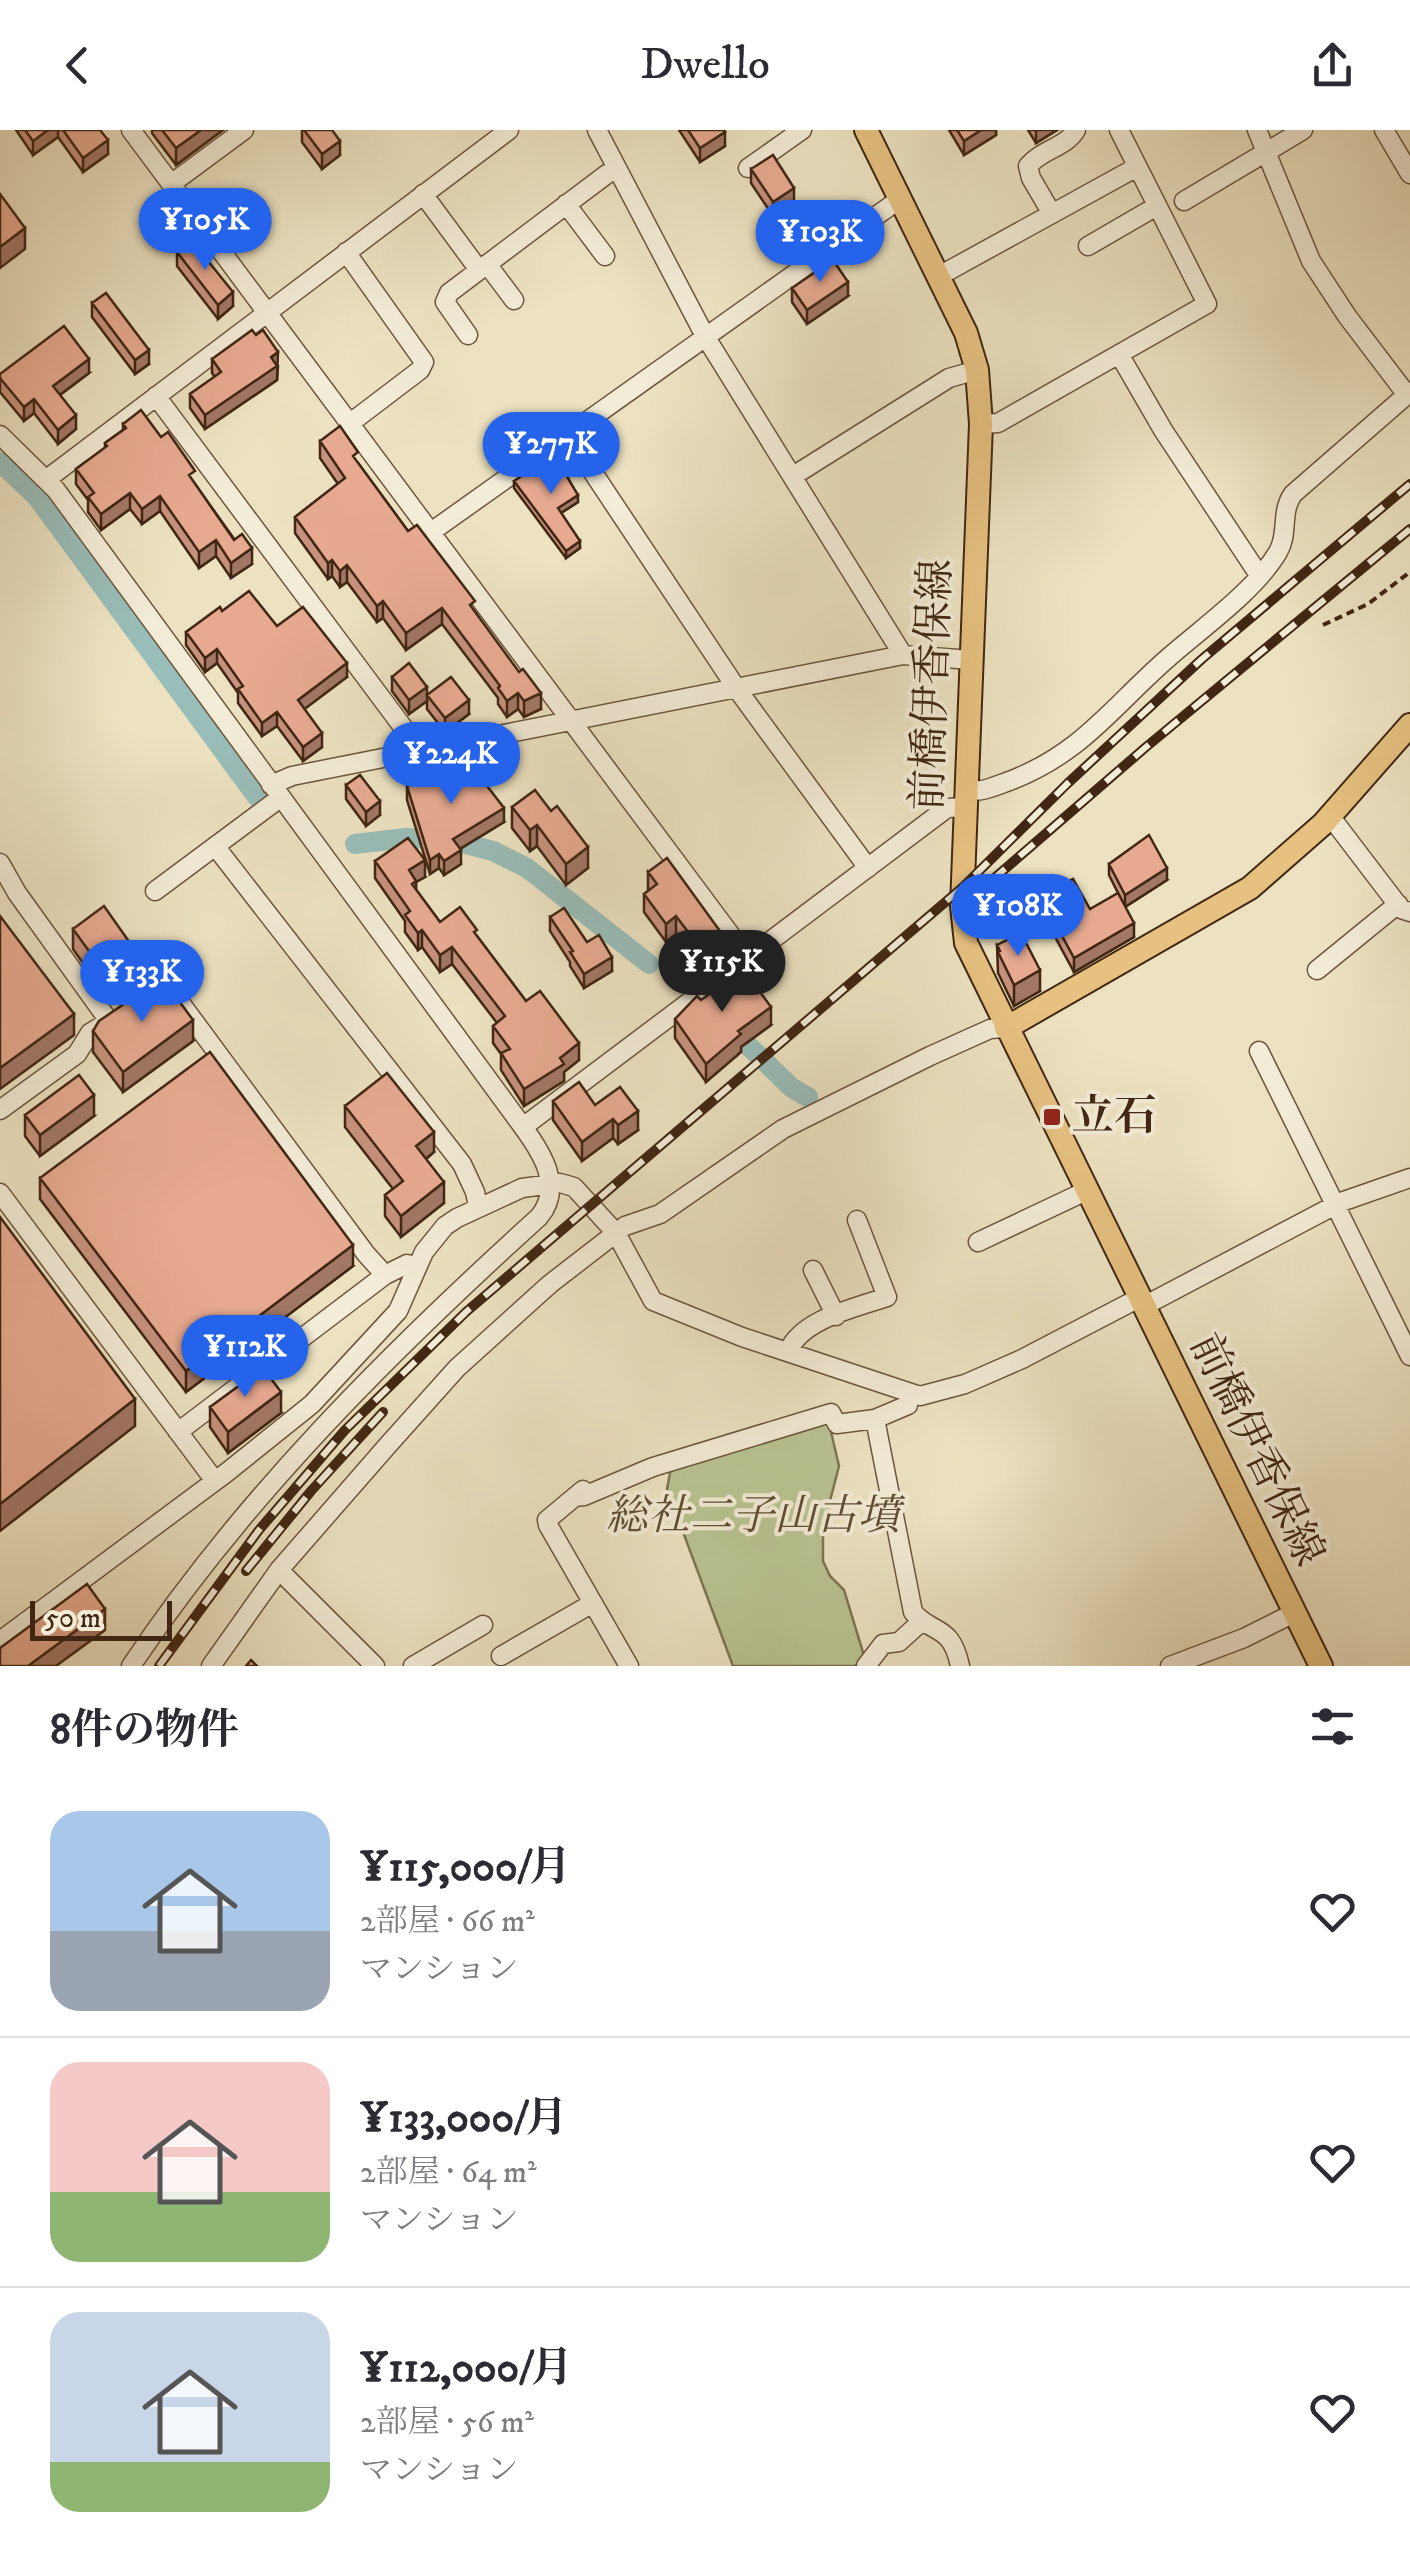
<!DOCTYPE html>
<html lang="ja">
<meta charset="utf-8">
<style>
:root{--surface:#fff;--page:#f7f7f7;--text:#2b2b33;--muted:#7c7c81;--line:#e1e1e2;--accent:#2563eb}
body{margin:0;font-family:"IM FELL DW Pica","Noto Serif JP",serif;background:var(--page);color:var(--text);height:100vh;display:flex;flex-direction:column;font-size:38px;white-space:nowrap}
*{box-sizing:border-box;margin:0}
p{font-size:32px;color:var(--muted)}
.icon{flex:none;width:55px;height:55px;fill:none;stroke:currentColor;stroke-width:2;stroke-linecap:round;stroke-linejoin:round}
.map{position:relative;height:1536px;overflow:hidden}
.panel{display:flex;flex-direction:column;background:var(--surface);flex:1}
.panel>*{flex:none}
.scale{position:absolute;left:30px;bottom:25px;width:142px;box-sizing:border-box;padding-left:10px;border:5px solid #412713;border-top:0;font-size:28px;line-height:35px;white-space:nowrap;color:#412713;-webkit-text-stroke:8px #f3ecd7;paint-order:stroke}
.price{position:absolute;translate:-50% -85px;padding:0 22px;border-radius:35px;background:var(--accent);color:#fff;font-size:32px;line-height:65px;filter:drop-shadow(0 2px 5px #0008)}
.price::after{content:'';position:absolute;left:50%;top:60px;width:30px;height:22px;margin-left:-15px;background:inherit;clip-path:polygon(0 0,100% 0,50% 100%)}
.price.selected{background:#222;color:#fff}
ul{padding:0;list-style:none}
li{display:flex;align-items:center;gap:30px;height:250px;padding:0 50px}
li+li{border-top:2px solid var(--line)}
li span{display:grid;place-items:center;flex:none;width:280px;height:200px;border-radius:30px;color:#555}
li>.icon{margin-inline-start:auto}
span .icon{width:120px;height:120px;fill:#fffc;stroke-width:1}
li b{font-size:42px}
h2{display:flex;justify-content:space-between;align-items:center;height:120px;padding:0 50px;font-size:42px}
header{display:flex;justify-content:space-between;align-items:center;height:130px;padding:0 50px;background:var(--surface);font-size:45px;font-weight:600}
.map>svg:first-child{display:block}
.green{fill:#b9c392;stroke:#7d7552;stroke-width:2.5}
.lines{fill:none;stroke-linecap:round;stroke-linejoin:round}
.canal{stroke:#99bdb8;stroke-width:20}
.minor-casing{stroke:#6c563e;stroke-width:21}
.major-casing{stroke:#412713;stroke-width:26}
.path{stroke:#412713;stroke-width:4;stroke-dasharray:8 5;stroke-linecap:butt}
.minor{stroke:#f3ecd7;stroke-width:18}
.major{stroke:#e6c180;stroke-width:22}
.rail-casing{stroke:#412713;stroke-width:10}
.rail{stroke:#f3ecd7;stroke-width:6;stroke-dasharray:19;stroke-linecap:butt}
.wall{fill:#c7927d;stroke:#412713;stroke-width:2.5}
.shaded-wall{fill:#a27766;stroke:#412713;stroke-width:2.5}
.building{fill:#e7aa91;stroke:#412713;stroke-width:2.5}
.poi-dot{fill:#8f2418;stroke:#f3ecd7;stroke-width:4}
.labels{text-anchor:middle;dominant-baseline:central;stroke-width:8;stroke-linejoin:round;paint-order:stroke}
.street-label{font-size:42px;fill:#412713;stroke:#f3ecd7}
.poi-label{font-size:42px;font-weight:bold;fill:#412713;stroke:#f3ecd7;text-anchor:start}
.park-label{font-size:42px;font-style:italic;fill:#5f4e33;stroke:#f3ecd7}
</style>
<header><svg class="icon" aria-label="back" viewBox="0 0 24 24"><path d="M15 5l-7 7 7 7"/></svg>Dwello<svg class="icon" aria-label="share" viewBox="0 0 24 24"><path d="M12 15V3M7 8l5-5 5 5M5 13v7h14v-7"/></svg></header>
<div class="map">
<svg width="1410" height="1536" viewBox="0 0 1410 1536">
<rect width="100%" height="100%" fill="#ece2c1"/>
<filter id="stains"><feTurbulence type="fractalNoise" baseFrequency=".002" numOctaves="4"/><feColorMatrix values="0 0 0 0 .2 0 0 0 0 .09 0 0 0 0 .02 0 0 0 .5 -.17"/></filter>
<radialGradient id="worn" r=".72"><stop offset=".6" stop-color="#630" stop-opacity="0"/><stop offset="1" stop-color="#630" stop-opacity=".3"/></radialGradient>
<path class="green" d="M828 1289 839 1336 823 1398V1431L830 1446 844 1460 865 1529 854 1536H733L667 1359 671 1338Z"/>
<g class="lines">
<path class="canal" d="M0 332 37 367 257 667
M355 714 406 708 451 710 493 721 527 738 649 834
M728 896 792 958 808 967"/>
<g class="minor-casing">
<path id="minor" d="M131 0 747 827
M597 0 705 206 903 525
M1257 0 1311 131 1347 186 1407 265
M1384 0 1410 44
M748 38 802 0
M171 54 244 0
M423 64 479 140
M1184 71 1303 0
M566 74 605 126
M1052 84 1031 48 1028 36C1042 19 1065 18 1076 0
M1088 116 1157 76
M346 122 424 232 420 240 349 294
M487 134 514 170
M939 146 1137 37
M468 205 445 172 449 163 607 44 617 40
M1119 224 1163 300 1259 445
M156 266 420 620
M981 294 998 293 1207 174 1119 0
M0 305 56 360 523 997C542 1023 564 1057 539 1087 390 1222 243 1368 131 1536
M568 305 737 559 868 738
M793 346 949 248 977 240
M47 349 509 0
M431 402 900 69
M271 655 292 646 903 525 972 530
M968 660C983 663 997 655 1012 650 1083 622 1113 576 1168 528 1202 498 1255 461 1278 422 1289 404 1280 382 1293 364L1410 262
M1330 686 1401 779 1410 782
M215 716 462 1034 475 1062 478 1077
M0 733 17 763 109 891
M155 761 280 668
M1317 840 1398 774
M149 863 165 852 366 1124 385 1145
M1259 921 1410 1226
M0 980 77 924 90 903 111 890
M523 997 947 678 967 677
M0 1063 215 1351
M978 1112 1086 1061
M813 1140 836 1186
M1144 1176 1341 1072 1410 1048
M788 1222C801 1189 855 1178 887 1167L857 1090
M910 1265 908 1275 875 1289 913 1482C932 1505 951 1493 960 1536
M178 1302 385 1145 407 1134 417 1136
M583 1360 547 1390 548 1395 629 1536
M575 1367 584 1366 653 1337 831 1283 837 1294 875 1289
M279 1440 375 1536
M0 1511 226 1343 312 1274 398 1181 424 1122 445 1096 457 1088 522 1058 560 1053 574 1057 616 1103 653 1171 742 1207 920 1266 965 1254 1022 1229 1139 1168
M501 1526 593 1473
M211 1536 279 1440 388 1315 457 1238 550 1154 625 1096 660 1084 783 999 930 926 990 899 1006 898
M413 1536 483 1495
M866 1536 883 1514 899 1512 922 1491
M1170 1536 1244 1508 1294 1483"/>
</g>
<g class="major-casing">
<path id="major" d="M866 0 966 203 977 240 981 294 962 776 966 813 1321 1536
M1006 898 1250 758 1323 694 1410 595"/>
</g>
<path class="path" d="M1323 495 1368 474 1410 442"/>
<use href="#minor" class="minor"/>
<use href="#major" class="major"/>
<g class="rail-casing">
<path id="rail" d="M962 776 1146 617 1410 399
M246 1441 311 1361 383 1282
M159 1536 259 1400 345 1300 466 1182 963 757 1068 653 1202 529 1410 354"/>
</g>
<use href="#rail" class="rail"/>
</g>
<path class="wall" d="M16 0H100L108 24 83 42 58 7 33 25Z
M152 0H223L176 35 152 3Z
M302 0H332L340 25 322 39 302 12Z
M679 0H723L725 16 700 32Z
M949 0H996V5L964 25Z
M1028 0H1057L1036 13Z
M751 39 794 73 773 86 751 53Z
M177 122 233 176 218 189 177 136Z
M792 158 848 166 807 194 792 172Z
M92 173 149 234 135 244 92 187Z
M212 229 278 236 277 250 205 299 190 278V264L215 247 212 243Z
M89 243 60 265 76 299 58 314 34 283 24 291 0 262V244Z
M123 294 195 354 252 434 231 448 216 426 199 438 160 381 142 394 130 379 101 400 88 382V370L76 354V339L105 318V313L123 300Z
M320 311 358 333 408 401 475 482 541 579 524 587 518 579 507 587 498 574V568L442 494 406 520 383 488 377 492 347 452 340 457 332 446 328 449 295 403V387L338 354 320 328Z
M567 345 578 372 561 383 580 418 566 428 514 358V351Z
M222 481 277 496 347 547 304 579 322 617 303 631 277 596 262 606 238 573V563L217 533 205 542 186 515V502Z
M392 547 427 571 409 584 392 561Z
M427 565 469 584 445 602 427 579Z
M346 655 380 685 366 696 346 669Z
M407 656 504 692 460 719 461 734 444 745 439 738 430 744 407 670Z
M512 677 551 681 588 738 566 755 537 716 530 721 512 698Z
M375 731 425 747 416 752V760L440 792 477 806 526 871 579 930 564 942V951L524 976 501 940V924L493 913V896L497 893 452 834 440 842 422 817 418 820 405 802V791L375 748Z
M1109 734 1167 750 1125 777 1134 807 1074 842 1048 794 1029 804 1017 778V765L1059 756 1090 779 1123 773 1109 745Z
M648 742 725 826 704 841 676 804 666 812 644 782V764L648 761Z
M550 787 587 812 612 841 584 858 570 836V832L550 801Z
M73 799 137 844 107 867 73 819Z
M997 815 1040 861 1014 876 998 843Z
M701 870 771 895 741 917V922L706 952 675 908V889Z
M93 901 193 911 123 962 93 922Z
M553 971 595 975 638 1000 618 1014 613 1008 582 1031 553 990Z
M345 976 434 1022 426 1029 444 1073 401 1107 385 1086V1065L393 1059 345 997Z
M25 985 94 986 40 1026 25 1006Z
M40 1048 353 1136 186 1262 40 1069Z
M210 1277 281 1283 228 1323 210 1297Z"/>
<path class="shaded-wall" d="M48 0H58V7L33 25V11Z
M201 0H223L176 35V18Z
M981 0H996V5L964 25V11Z
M1036 0H1057L1036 13Z
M725 2V16L700 32V18Z
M108 10V24L83 42V28Z
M340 11V25L322 39V24Z
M794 58V73L773 86V72Z
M25 98V119L0 138V117Z
M848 152V166L807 194V180Z
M233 162V176L218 189V175Z
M149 220V234L135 244V230Z
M278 222 277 250 205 299V285Z
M89 229V243L53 270V256Z
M34 269V283L24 291V277Z
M76 285V299L58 314V300Z
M130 363V379L101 400V384Z
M578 365V372L558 385V378Z
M160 366V381L142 394V379Z
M216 410V426L199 438V422Z
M580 411V418L566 428V421Z
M252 418V434L231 448V433Z
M332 430V446L328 449V433Z
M347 435V452L340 457V441Z
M383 471V488L377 492V476Z
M442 478V494L406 520V503Z
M217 519V533L205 542V528Z
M347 533V547L298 584V570Z
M427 557V571L409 584V570Z
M518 563V579L507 587V571Z
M541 563V579L524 587V571Z
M469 570V584L445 602V588Z
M277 582V596L262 606V593Z
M322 603V617L303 631V617Z
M380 671V685L366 696V682Z
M504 678V692L453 723V709Z
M537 695V716L530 721V700Z
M588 717V738L566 755V734Z
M461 720V734L444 745V731Z
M439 724V738L430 744V730Z
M425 730V747L416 752V768L412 771 409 740Z
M1167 738V750L1125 777V765Z
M1048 780V794L1029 804V790Z
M676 786V804L666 812V794Z
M1134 793V807L1074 842V828Z
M422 800V817L418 820V803Z
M725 808V826L704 841V823Z
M452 817V834L440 842V825Z
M137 823V844L107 867V846Z
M612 827V841L584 858V844Z
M1040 840V861L1014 876V855Z
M771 877V895L741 917V922L706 952V934L738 901Z
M74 884V905L0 959V938Z
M193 890V911L123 962V942Z
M579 913V930L564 942V951L524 976V959L560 928Z
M94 965V986L40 1026V1005Z
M638 981V1000L618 1014V995Z
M613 989V1008L582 1031V1012Z
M434 1002V1022L416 1037V1016Z
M444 1052V1073L401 1107V1086Z
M353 1115V1136L186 1262V1241Z
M281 1262V1283L228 1323V1302Z
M135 1269V1296L0 1401V1374Z
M105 1479V1500L56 1536H28Z"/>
<path class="building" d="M25 0H48L33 11Z
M63 0H100L108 10 83 28Z
M162 0H201L176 18Z
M304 0H332L340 11 322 24Z
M688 0H723L725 2 700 18Z
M957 0H981L964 11Z
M773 25 794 58 773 72 751 39Z
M0 64 25 98 0 117Z
M192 111 233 162 218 175 177 122Z
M833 130 848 152 807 180 792 158Z
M106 163 149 220 135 230 92 173Z
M64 196 89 229 53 256 76 285 58 300 34 269 24 277 0 248V244Z
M252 200 256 205 263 200 278 222 271 227 277 236 205 285 190 264 221 242 212 229Z
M141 280 161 307 168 302 195 341 189 345 234 410 242 404 252 418 231 433 216 410 199 422 160 366 142 379 130 363 101 384 88 367 94 363 76 339 107 316 105 313 126 298 123 294Z
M340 296 358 322 353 326 408 401 417 395 475 471 470 475 519 542 523 539 541 563 524 571 518 563 507 571 498 558 500 556 442 478 406 503 383 471 377 476 347 435 340 441 332 430 328 433 295 387 345 348 320 311Z
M557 323 567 338 563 340 578 365 558 378 580 411 566 421 514 351Z
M249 461 277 496 303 477 347 533 298 570 322 603 303 617 277 582 262 593 238 559 243 556 217 519 205 528 186 502 220 477 222 481Z
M409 533 427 557 409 570 392 547Z
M451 547 469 570 445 588 427 565Z
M464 626 504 678 453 709 461 720 444 731 439 724 430 730 407 656 436 647Z
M360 645 380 671 366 682 346 655Z
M535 660 551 681 557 676 588 717 566 734 537 695 530 700 512 677Z
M1149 705 1167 738 1125 765 1109 734Z
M408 708 425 730 409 740 416 751 412 754 440 792 460 777 477 800 474 802 526 871 540 861 579 913 560 928 564 934 524 959 501 923 510 919 493 896 505 886 452 817 440 825 422 800 418 803 405 785 410 781 375 731Z
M667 728 725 808 704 823 676 786 666 794 644 764 657 754 648 742Z
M1052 747 1059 756 1073 749 1090 779 1118 763 1134 793 1074 828 1048 780 1029 790 1017 765Z
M104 776 137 823 107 846 73 799Z
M564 778 587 812 599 805 612 827 584 844 570 822 573 821 550 787Z
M0 786 74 884 0 938Z
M1021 803 1040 840 1014 855 998 822 1000 821 997 815Z
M744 840 771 877 738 901 741 904 706 934 675 889 697 866 701 870Z
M162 848 193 890 123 942 93 901 99 891Z
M210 922 353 1115 186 1241 40 1048Z
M387 943 434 1002 416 1016 444 1052 401 1086 385 1065 403 1051 345 976Z
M79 945 94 965 40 1005 25 985Z
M579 952 595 975 620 957 638 981 618 995 613 989 582 1012 553 971Z
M0 1087 135 1269 0 1374Z
M263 1238 281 1262 228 1302 210 1277Z
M87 1454 105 1479 28 1536H0V1518Z
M251 1530 257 1536H246Z"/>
<rect class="poi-dot" x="1042" y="977" width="20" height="20" rx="5"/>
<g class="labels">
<g class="street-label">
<text transform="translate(933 555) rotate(-88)">前橋伊香保線</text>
<text transform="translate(1256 1320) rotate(64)">前橋伊香保線</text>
</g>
<g class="poi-label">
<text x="1072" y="987">立石</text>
</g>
<g class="park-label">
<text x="753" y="1387">総社二子山古墳</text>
</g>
</g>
<rect width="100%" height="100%" filter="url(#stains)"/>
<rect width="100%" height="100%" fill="url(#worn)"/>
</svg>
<div class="scale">50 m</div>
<b class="price" style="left:205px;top:143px">¥105K</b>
<b class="price" style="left:820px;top:155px">¥103K</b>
<b class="price" style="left:551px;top:367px">¥277K</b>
<b class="price" style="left:451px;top:677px">¥224K</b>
<b class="price" style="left:1018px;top:829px">¥108K</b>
<b class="price selected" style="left:722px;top:885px">¥115K</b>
<b class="price" style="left:142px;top:895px">¥133K</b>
<b class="price" style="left:245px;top:1270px">¥112K</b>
</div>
<section class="panel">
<h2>8件の物件<svg class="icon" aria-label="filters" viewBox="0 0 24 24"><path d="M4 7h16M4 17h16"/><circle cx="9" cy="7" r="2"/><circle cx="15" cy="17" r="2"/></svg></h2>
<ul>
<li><span style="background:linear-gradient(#a9c7e8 60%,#9aa5b1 0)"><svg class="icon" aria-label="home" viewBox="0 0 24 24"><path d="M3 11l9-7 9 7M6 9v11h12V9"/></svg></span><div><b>¥115,000/月</b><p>2部屋 · 66 m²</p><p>マンション</p></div><svg class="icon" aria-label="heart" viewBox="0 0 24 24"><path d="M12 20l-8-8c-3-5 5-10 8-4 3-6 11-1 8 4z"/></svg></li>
<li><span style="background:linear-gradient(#f6c9c9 65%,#8fb573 0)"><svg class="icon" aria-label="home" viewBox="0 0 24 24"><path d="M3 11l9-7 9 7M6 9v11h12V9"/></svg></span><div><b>¥133,000/月</b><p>2部屋 · 64 m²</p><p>マンション</p></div><svg class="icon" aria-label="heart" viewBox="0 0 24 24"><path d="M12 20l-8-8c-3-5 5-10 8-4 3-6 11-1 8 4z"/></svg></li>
<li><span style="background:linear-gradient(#c9d6e8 75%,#8fb573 0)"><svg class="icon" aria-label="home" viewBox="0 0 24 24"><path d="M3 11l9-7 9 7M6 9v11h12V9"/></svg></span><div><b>¥112,000/月</b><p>2部屋 · 56 m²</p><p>マンション</p></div><svg class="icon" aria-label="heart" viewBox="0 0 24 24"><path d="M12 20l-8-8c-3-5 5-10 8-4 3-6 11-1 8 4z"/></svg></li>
</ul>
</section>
